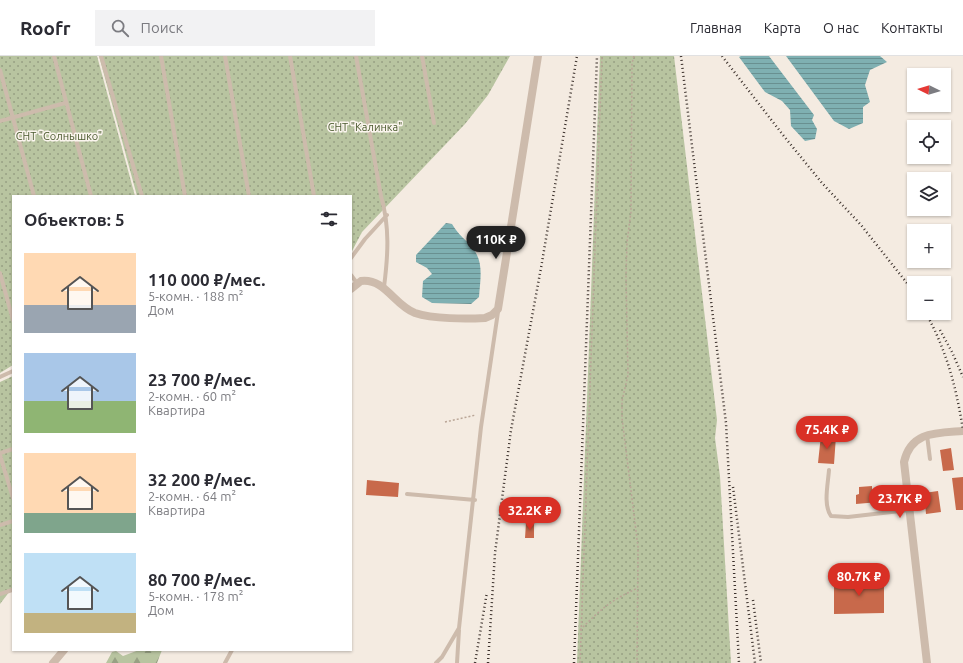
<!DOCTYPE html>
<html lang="ru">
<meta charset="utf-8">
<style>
:root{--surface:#fff;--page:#f2f2f3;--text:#2b2b33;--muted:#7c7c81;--line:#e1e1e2;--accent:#d93025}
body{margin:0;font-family:Ubuntu,sans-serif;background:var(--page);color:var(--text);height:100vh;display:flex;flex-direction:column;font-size:15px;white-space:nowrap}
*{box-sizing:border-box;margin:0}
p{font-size:13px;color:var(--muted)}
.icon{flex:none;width:22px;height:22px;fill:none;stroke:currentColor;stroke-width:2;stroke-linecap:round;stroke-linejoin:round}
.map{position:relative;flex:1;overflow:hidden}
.panel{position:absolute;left:12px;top:139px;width:340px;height:456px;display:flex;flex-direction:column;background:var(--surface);border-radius:0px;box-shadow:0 1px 3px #0004}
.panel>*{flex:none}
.needle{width:26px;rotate:275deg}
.tools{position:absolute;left:907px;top:12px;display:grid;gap:8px}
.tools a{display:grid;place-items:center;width:44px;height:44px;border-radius:0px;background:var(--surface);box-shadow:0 1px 3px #0004;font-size:20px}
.price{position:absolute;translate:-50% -34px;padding:0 9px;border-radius:14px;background:var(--accent);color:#fff;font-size:13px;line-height:26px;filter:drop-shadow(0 1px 2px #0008)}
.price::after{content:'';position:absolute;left:50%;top:24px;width:12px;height:9px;margin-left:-6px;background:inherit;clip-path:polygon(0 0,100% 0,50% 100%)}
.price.selected{background:#222;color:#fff}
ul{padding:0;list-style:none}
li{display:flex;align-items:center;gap:12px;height:100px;padding:0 12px}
li span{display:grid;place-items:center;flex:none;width:112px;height:80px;border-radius:0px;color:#555}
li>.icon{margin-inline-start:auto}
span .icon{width:48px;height:48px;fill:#fffc;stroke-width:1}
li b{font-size:17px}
h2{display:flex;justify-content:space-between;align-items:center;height:48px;padding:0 12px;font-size:17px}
header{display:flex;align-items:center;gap:24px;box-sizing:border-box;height:56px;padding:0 20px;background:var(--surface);border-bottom:1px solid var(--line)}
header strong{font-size:19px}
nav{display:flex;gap:22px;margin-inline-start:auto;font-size:14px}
.search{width:280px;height:36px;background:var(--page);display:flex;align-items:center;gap:10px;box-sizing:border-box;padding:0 14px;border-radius:0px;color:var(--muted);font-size:15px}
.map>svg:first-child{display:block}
.grass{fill:url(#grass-dots)}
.forest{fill:url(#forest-firs)}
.water{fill:url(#water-rules)}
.building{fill:#c8694b}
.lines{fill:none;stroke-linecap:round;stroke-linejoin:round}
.path{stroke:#b9a596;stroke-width:1.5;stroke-dasharray:2 2;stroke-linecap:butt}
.lane{stroke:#cdbbac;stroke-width:4}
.street{stroke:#cdbbac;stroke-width:8}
.rail{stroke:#3b302b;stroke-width:2.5;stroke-dasharray:1 3;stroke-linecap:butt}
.labels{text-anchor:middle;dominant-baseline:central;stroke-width:3;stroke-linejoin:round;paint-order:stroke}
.park-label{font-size:11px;fill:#4a5a2e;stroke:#fbf5ee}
</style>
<header>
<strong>Roofr</strong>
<div class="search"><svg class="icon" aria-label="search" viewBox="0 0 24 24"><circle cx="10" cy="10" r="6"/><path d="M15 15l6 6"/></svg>Поиск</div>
<nav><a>Главная</a><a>Карта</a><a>О нас</a><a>Контакты</a></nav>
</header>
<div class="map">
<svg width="963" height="607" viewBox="0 0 963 607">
<defs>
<pattern id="grass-dots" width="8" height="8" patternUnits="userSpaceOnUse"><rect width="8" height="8" fill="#b8c4a0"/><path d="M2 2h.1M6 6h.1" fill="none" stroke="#97a083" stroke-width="1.8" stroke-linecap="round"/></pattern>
<pattern id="forest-firs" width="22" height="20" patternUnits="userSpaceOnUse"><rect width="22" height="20" fill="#b8c4a0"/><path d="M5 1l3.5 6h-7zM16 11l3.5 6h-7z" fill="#97a083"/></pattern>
<pattern id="water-rules" width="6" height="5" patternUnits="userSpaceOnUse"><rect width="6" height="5" fill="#7fb0b2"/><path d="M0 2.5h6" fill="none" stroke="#699091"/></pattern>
</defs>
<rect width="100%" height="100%" fill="#f4ebe1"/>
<path class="grass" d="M0 0H97L135 140H13V309L0 317Z
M99 0H510L488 39 465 68 362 176 351 197V140H137Z
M600 0H674L717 364 715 382 720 420 731 607H577Z
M13 320V531L0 548V326Z"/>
<path class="forest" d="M139 594H162L157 607H106L112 596 116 595 123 600Z"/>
<path class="water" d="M741 0H769L814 59 812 64 817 73 815 83 805 85 791 70 790 54 782 45 765 36 739 1Z
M786 0H880L887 6 870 14 865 29 870 46 863 51V67L849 73 834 65Z
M446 167 452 168C458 179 467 184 474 194 484 207 480 226 479 241L471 248 432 247 422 241 423 225 432 218 427 212 416 206V199Z"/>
<path class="building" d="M821 379 836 380 834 408 818 407Z
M951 392 954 414 943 415 940 394Z
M963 421V454H956L952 422Z
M367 424 399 427 398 441 366 439Z
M872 430V437H878L879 446 856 448V439L859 438V431Z
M938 435 941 456 926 458 924 437Z
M526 467H534V482H525Z
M834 525H884V557L834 558Z"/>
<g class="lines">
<path class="path" d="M634 0 632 7 631 156 627 186 626 219 628 319 622 345V362L638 491 637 607
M445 366 476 359
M580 574C601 553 611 544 638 532
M580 607 602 0"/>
<path class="lane" d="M54 0 91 140
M101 0 142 140
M161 0 185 140
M225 0 249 140
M290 0 314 140
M356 0 381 140C390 171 388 200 384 231
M422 0 434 67
M0 14 34 140
M0 65 65 47
M351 202 365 183 387 159
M0 217 13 264
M351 219 357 227
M0 321 13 315
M927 379 930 403
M0 397 13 393
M0 399 13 442
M829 414C828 428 823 449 831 460L848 461 909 454
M407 438 475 444
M0 469 13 465
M0 538 12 534
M225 607 232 594
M436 607 442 601 459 572 481 371 498 256
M457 607 459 574"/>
<path class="street" d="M351 233 361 225C385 222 394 249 415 257 433 263 466 263 485 262L492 259 498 253 538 0
M53 607 64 594
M927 607 904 406C911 375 937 377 963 375"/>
<path class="rail" d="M681 0 726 367 739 607
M722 0 783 79 822 127 861 169 914 236
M926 257C947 296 956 330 963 374
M940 274 952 296 963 321
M733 431 755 607
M753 544 761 607
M475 607 487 536
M488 607 495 497 511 374 541 212 577 0
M574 607 597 0"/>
</g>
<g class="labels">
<g class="park-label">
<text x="365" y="71">СНТ "Калинка"</text>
<text x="59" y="80">СНТ "Солнышко"</text>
</g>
</g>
</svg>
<div class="tools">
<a><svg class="needle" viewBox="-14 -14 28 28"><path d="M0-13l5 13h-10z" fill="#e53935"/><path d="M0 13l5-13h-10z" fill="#7c7c81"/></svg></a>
<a><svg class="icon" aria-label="locate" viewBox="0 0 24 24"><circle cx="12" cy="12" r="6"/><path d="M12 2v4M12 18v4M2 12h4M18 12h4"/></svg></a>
<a><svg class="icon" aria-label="layers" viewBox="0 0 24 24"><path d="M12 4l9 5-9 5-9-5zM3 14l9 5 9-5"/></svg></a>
<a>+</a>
<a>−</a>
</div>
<b class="price selected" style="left:496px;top:204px">110K ₽</b>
<b class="price" style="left:827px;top:394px">75.4K ₽</b>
<b class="price" style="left:900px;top:463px">23.7K ₽</b>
<b class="price" style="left:530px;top:475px">32.2K ₽</b>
<b class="price" style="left:859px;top:541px">80.7K ₽</b>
<section class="panel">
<h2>Объектов: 5<svg class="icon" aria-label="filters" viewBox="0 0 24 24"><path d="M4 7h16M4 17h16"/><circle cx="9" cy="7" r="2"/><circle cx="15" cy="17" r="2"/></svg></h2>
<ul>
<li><span style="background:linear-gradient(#ffd9b3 65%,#9aa5b1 0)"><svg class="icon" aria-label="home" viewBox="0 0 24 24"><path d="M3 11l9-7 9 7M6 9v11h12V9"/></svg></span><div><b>110 000 ₽/мес.</b><p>5-комн. · 188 m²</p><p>Дом</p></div></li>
<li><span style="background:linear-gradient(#a9c7e8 60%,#8fb573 0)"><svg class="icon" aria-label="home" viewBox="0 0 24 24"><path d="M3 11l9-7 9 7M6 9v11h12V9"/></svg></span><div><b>23 700 ₽/мес.</b><p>2-комн. · 60 m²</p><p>Квартира</p></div></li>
<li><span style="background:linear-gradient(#ffd9b3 75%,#7fa58c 0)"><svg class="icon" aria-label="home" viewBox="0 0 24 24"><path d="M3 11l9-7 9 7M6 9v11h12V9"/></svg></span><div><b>32 200 ₽/мес.</b><p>2-комн. · 64 m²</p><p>Квартира</p></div></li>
<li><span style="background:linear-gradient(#bfe0f5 75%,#c2b280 0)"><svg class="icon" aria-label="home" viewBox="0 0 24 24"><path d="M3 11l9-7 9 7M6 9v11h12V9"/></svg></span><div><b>80 700 ₽/мес.</b><p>5-комн. · 178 m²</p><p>Дом</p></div></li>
</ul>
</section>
</div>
